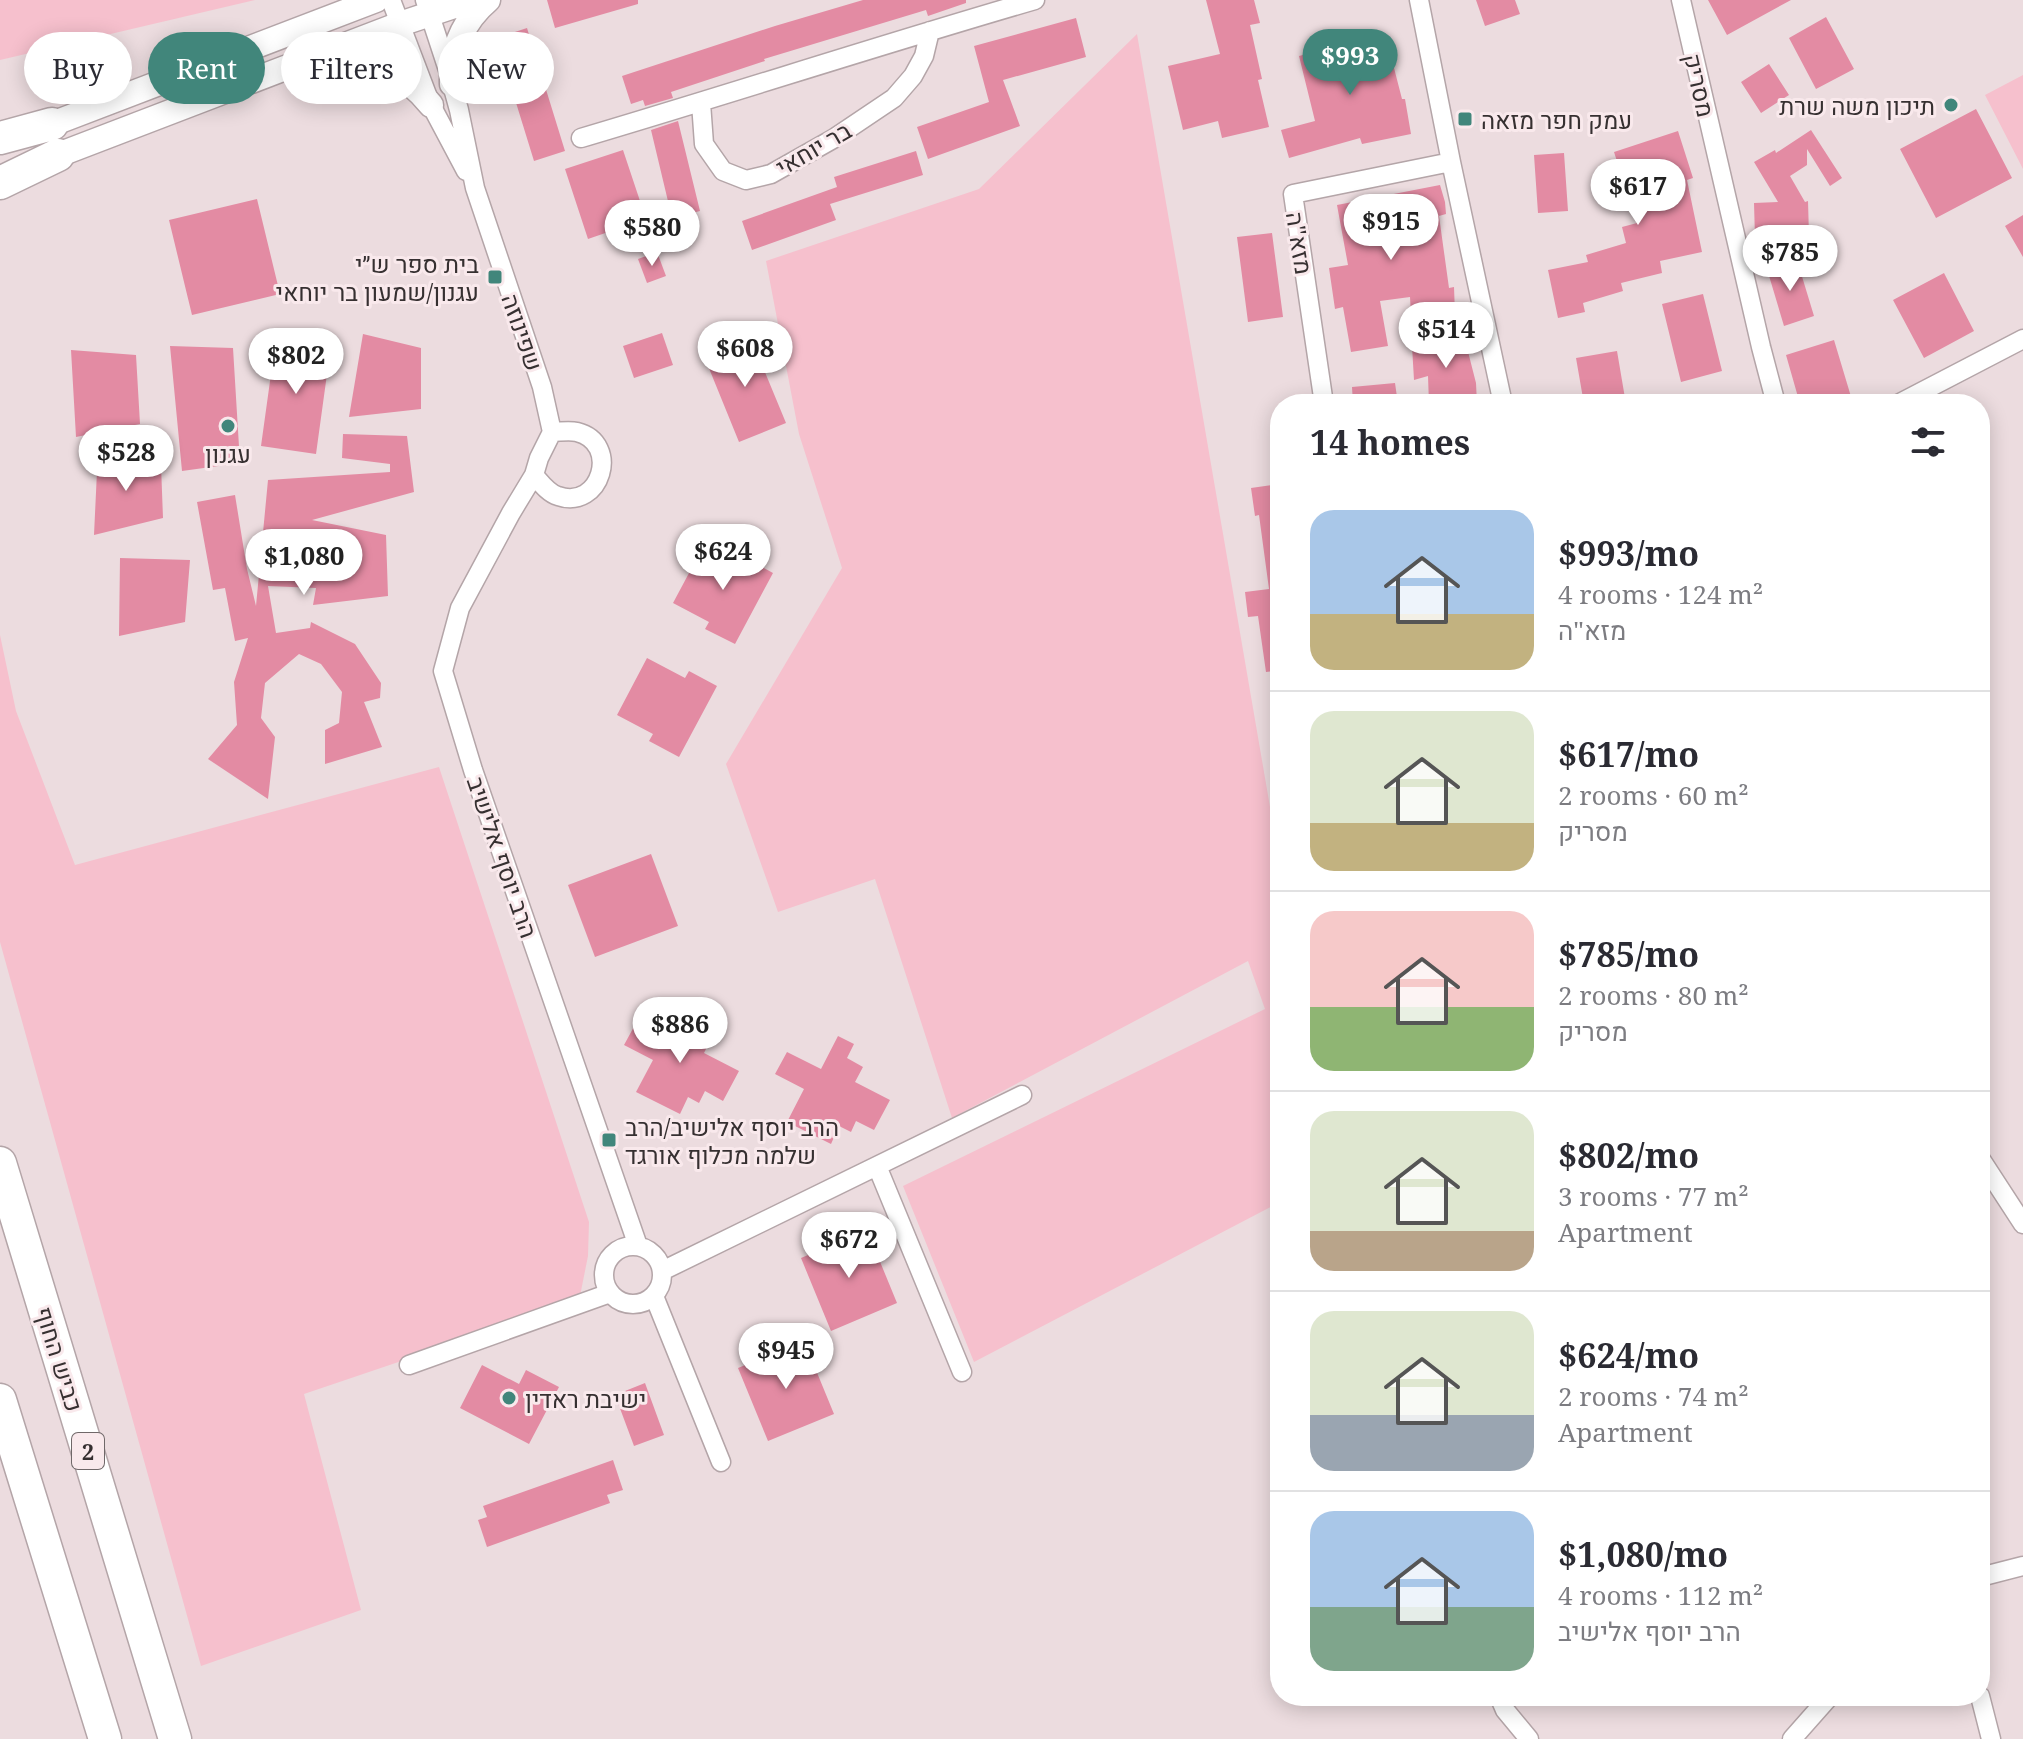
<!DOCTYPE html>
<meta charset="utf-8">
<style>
:root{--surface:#fff;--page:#f2f2f3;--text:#2b2b33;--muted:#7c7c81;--line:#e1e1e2;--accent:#41867b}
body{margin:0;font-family:"Noto Serif",Heebo,serif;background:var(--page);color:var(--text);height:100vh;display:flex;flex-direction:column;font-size:30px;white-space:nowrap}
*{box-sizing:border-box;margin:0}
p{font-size:26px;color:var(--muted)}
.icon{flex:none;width:44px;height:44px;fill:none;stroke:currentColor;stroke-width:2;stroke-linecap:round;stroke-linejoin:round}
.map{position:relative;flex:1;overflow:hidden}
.side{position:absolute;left:1270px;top:394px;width:720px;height:1312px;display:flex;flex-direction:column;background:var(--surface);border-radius:32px;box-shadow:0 4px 20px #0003}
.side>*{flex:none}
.hud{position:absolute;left:24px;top:32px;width:760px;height:72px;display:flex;gap:16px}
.price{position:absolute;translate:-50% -68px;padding:0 18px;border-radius:28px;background:#fff;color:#222;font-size:26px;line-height:52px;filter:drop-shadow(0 2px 4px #0008)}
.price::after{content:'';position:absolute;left:50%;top:48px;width:24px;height:18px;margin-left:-12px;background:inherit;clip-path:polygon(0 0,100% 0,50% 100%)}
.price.current{background:var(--accent);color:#fff}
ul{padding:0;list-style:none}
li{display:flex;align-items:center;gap:24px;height:200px;padding:0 40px}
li+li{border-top:2px solid var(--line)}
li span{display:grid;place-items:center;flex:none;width:224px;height:160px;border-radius:24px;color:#555}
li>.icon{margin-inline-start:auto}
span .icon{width:96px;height:96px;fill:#fffc;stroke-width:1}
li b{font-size:34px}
h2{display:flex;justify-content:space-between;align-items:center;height:96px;padding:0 40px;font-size:34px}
.chip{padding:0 28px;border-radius:36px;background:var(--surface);box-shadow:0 4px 20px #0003;font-size:28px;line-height:72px}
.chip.current{background:var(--accent);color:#fff}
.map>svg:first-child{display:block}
.green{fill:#f6c0cd}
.building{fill:#e38ba3}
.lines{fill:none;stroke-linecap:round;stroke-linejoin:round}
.street-casing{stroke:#b4a5a8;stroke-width:21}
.secondary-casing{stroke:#b4a5a8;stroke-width:27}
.highway-casing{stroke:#b4a5a8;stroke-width:35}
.street{stroke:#fff;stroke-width:18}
.secondary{stroke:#fff;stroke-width:24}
.highway{stroke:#fff;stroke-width:32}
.poi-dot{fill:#41867b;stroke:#f9e9ec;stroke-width:3}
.labels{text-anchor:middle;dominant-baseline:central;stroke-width:6;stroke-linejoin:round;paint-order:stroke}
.shield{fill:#f9e9ec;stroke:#706869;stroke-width:2}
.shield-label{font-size:22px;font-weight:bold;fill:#363031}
.street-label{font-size:24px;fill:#363031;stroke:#f9e9ec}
.poi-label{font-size:24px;fill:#363031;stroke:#f9e9ec;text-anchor:start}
</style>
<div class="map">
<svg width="2023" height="1739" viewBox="0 0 2023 1739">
<rect width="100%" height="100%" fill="#ecdcdf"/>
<path class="green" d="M0 0H255L0 60Z
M1137 34 1280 865V1202L974 1362 903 1186 1265 1009 1248 961 952 1118 875 879 778 912 726 764 842 568 799 434 766 261 979 189Z
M2023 75V169L1985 95Z
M0 635 16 711 75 865 439 767 589 1222 588 1256 579 1301 304 1394 361 1610 201 1666 0 942Z"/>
<path class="building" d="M547 0H638V4L555 28Z
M863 0H966V3L928 16 926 10 764 59 765 61 671 92 673 98 645 106 643 100 631 104 622 76 775 26Z
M1206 0H1254L1260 23 1250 25 1262 79 1258 80 1269 127 1222 138 1218 121 1183 130 1168 66 1220 54Z
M1476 0H1515L1520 14 1485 26Z
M1708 0H1791L1727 35Z
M1826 17 1854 69 1816 89 1789 38Z
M1076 18 1086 57 1003 80 1020 126 928 159 917 127 989 102 974 46Z
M527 28 565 151 534 161 496 38Z
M1385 33 1402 99H1405L1411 134 1362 144 1360 138 1289 158 1281 130 1315 121 1299 56Z
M1769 64 1789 95 1761 113 1741 82Z
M1976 109 2012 178 1936 218 1900 149Z
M678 121 700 211 672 218 651 130Z
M1811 130 1842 178 1830 186 1807 149V165L1790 176 1805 202 1808 201 1809 236 1755 238 1754 203 1778 202 1754 162 1775 150 1776 153Z
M1678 131 1693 178 1687 180 1702 252 1660 261 1662 273 1621 283 1623 291 1583 303 1585 312 1558 318 1548 270 1588 262 1586 255 1626 243 1622 227 1637 223 1614 152Z
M623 150 646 219 588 239 565 169Z
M916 151 923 175 830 204 836 220 752 250 742 221 837 187 834 177Z
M1564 153 1568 211 1538 213 1534 155Z
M1440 185 1445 202 1446 214 1439 216 1449 288 1454 287 1455 314 1411 316 1410 297 1380 301 1388 346 1351 352 1343 307 1335 309 1329 268 1348 265 1337 205Z
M257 199 280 294 192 315 169 220Z
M2023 215V257L2005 226Z
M1272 233 1283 317 1248 322 1237 237Z
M657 252 666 276 647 283 638 259Z
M1797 260 1814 316 1784 326 1767 269Z
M1944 273 1974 331 1924 358 1893 300Z
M1703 294 1722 371 1681 382 1662 304Z
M1463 332 1476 383 1477 404H1429L1428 376 1414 380 1412 346Z
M662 333 673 365 634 378 623 346Z
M363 334 421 348V409L349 417Z
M750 336 786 423 739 442 704 356Z
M276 338 331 345 316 454 261 446Z
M1834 340 1852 400 1838 404H1800L1786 355Z
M170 346 233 348 240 463 182 471Z
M71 350 136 355 140 424 76 437Z
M1617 351 1626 404H1584L1576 358Z
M1395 383 1398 404H1353L1352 387Z
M343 434 407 436 414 492 312 520 386 535 388 596 313 605 316 588 268 586 276 633 310 628 311 622 355 644 381 683 380 698 364 702 382 747 325 764V730L339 723 342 692 321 664 299 654 265 683 261 718 275 737 268 799 208 759 237 725 234 682 248 638 235 641 225 588 213 590 197 502 235 495 247 569 256 606 268 480 390 472V464L342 458Z
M98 450 161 465 163 518 94 535Z
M1280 484V670L1266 672 1258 616 1248 617 1245 592 1269 589 1259 515 1255 516 1251 488Z
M704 545 741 565 745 558 773 573 735 644 705 629 709 622 673 603Z
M120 558 190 560 185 622 119 636Z
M647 658 685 678 689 671 717 686 679 757 649 741 653 734 617 715Z
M651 854 678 926 595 957 568 885Z
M686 1007 703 1015 696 1029 712 1037 704 1053 739 1071 723 1101 705 1091 699 1103 688 1097 680 1114 636 1092 653 1060 624 1045 636 1023 670 1040Z
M838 1036 854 1044 847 1058 863 1067 855 1082 890 1100 874 1130 856 1121 851 1132 839 1126 831 1144 787 1122 804 1089 775 1074 787 1052 821 1069Z
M867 1230 897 1303 831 1331 801 1258Z
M804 1341 834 1414 768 1441 738 1368Z
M482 1365 519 1384 526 1370 559 1387 529 1444 460 1408Z
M645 1383 664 1435 634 1446 615 1395Z
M613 1460 623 1490 607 1495 610 1503 487 1547 478 1520 487 1517 483 1506Z"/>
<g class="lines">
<g class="street-casing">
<path id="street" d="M391 0 431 105 466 171
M425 0 448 70 459 110 475 188 542 387 552 432
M1419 0 1451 162 1503 404
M1681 0 1761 347 1776 404
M701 103 704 144 723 171 746 180 771 174 833 139 894 98 913 76 924 56 930 31
M581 138C733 93 883 44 1035 0
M1324 404 1293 194 1451 162
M1898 404 2023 339
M552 432 539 458 534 475 511 513 460 608 443 671 473 770 638 1246
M534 475C541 483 548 493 558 496 601 511 621 443 577 432 569 430 560 432 552 432
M1980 1158 2023 1224
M877 1166 962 1372
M604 1275a29 29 0 1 1 58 0a29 29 0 1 1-58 0Z
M662 1271 1022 1095
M654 1296 721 1462
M409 1365 610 1293
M1980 1577 2023 1566
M1499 1696 1505 1710 1529 1739
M1980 1696 1991 1739
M1792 1739 1830 1696"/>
</g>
<g class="secondary-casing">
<path id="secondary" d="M328 52C375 60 400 68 431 105
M452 84C451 50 462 22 488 0
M52 124 376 0
M58 155 400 24 472 0"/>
</g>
<g class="highway-casing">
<path id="highway" d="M0 138 52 124
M0 183 58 155
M0 1163 175 1739
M0 1400 105 1739"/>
</g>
<use href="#street" class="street"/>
<use href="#secondary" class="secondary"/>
<use href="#highway" class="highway"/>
</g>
<g class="poi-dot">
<circle cx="1951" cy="105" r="8"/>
<rect x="1457" y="111" width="16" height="16" rx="4"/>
<rect x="487" y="269" width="16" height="16" rx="4"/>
<circle cx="228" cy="426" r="8"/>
<rect x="601" y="1132" width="16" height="16" rx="4"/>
<circle cx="509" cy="1398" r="8"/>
</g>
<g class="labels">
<rect class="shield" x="72" y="1433" width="32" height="36" rx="6"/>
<g class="shield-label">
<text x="88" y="1451">2</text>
</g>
<g class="street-label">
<text transform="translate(1700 85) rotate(77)">מסריק</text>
<text transform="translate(813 148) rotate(-30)">בר יוחאי</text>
<text transform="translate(1300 243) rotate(81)">מזא"ה</text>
<text transform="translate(523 332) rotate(71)">שפינוזה</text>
<text transform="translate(503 857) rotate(71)">הרב יוסף אלישיב</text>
<text transform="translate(60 1359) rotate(73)">כביש החוף</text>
</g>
<g class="poi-label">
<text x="1935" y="105" text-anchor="end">תיכון משה שרת</text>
<text x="1481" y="119">עמק חפר מזאה</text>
<text x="479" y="263" text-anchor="end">בית ספר ש״י<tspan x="479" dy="28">עגנון/שמעון בר יוחאי</tspan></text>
<text x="228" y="453" text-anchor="middle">עגנון</text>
<text x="625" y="1126">הרב יוסף אלישיב/הרב<tspan x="625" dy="28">שלמה מכלוף אורגד</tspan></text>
<text x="525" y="1398">ישיבת ראדין</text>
</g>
</g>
</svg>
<b class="price current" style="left:1350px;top:97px">$993</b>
<b class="price" style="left:1638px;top:227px">$617</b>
<b class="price" style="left:1391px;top:262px">$915</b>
<b class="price" style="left:652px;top:268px">$580</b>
<b class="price" style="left:1790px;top:293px">$785</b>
<b class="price" style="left:1446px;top:370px">$514</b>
<b class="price" style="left:745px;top:389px">$608</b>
<b class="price" style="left:296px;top:396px">$802</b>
<b class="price" style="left:126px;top:493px">$528</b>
<b class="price" style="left:723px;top:592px">$624</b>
<b class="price" style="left:304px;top:597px">$1,080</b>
<b class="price" style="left:680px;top:1065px">$886</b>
<b class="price" style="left:849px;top:1280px">$672</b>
<b class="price" style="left:786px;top:1391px">$945</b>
<div class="hud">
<a class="chip">Buy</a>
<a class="chip current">Rent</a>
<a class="chip">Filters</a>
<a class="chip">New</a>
</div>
<section class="side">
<h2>14 homes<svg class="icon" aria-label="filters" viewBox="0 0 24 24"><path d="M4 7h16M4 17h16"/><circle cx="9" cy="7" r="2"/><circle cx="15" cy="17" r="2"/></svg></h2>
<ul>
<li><span style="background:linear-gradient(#a9c7e8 65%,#c2b280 0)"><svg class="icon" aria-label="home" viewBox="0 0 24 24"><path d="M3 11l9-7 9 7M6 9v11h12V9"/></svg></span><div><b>$993/mo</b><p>4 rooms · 124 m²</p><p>מזא&quot;ה</p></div></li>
<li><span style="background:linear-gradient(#dfe7d0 70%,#c2b280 0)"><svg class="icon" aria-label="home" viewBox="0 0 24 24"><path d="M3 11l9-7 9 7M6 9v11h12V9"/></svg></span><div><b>$617/mo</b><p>2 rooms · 60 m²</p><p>מסריק</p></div></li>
<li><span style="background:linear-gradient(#f6c9c9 60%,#8fb573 0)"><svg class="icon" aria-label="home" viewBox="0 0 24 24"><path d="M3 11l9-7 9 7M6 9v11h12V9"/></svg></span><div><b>$785/mo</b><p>2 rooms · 80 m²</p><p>מסריק</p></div></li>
<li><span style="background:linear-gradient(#dfe7d0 75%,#b9a48a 0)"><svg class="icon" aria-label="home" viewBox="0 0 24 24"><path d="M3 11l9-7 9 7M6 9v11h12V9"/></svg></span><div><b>$802/mo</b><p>3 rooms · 77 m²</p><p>Apartment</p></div></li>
<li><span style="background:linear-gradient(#dfe7d0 65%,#9aa5b1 0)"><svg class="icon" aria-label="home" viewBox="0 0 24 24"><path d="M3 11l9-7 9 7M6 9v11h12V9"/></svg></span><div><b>$624/mo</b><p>2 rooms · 74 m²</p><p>Apartment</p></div></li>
<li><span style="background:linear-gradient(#a9c7e8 60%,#7fa58c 0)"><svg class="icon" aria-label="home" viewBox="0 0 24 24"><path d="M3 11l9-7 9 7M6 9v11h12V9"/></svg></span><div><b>$1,080/mo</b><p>4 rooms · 112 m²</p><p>הרב יוסף אלישיב</p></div></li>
</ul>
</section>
</div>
